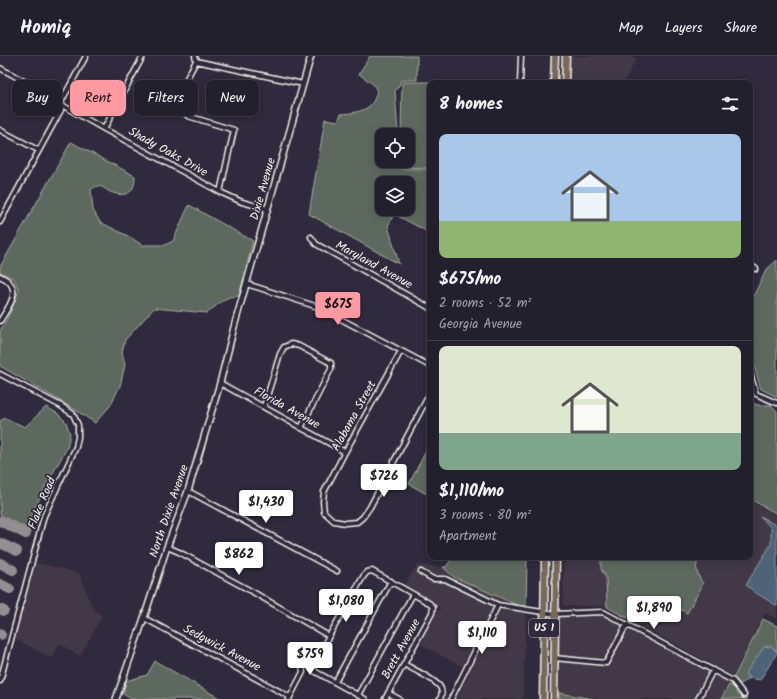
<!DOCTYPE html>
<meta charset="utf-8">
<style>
:root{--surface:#23202e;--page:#2f2d3a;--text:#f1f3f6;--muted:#a3a3aa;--line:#403e4a;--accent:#ff9aa2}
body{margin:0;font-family:Kalam,sans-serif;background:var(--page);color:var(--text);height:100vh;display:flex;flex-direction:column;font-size:15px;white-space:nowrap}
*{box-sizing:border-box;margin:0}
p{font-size:13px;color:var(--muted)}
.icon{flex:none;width:22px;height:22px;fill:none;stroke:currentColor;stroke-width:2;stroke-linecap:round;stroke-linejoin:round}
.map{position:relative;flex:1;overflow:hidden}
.drawer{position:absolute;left:427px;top:24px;width:326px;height:480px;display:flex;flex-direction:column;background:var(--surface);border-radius:8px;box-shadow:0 2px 10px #0003,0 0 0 1px var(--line)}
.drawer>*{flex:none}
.guide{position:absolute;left:12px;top:24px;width:355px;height:36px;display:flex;gap:8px}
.tools{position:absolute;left:375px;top:72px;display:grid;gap:8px}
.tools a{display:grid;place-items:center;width:40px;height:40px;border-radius:8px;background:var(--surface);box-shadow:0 2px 10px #0003,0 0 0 1px var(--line);font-size:20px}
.price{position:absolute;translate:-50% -34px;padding:0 9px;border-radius:4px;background:#fff;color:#222;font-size:13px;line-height:26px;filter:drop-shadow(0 1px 2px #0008)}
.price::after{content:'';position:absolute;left:50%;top:24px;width:12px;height:9px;margin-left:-6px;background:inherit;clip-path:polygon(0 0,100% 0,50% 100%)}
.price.on{background:var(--accent);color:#111}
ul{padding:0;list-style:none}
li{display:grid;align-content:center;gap:8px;height:212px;padding:0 12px}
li+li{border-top:1px solid var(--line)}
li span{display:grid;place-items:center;height:124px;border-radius:8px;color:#555}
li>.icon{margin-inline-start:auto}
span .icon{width:72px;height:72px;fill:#fffc;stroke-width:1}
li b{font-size:17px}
h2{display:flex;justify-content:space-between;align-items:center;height:48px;padding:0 12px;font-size:17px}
.chip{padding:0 14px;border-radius:8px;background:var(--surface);box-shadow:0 2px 10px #0003,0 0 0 1px var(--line);font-size:14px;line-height:36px}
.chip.on{background:var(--accent);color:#111}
header{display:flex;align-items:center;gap:24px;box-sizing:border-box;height:56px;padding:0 20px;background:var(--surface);border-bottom:1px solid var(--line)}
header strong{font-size:19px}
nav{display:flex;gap:22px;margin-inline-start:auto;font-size:14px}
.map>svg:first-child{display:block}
.built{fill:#423846}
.green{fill:#5d695e;stroke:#a8ada3;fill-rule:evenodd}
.water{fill:#4d6478;stroke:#909ca5}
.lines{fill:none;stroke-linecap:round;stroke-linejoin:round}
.taxiway{stroke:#928e92;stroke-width:10}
.minor-casing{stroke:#f4f1e8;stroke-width:7}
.tertiary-casing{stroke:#f4f1e8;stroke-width:8}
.primary-casing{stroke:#f4f1e8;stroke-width:9}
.minor{stroke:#2f2a3d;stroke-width:4}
.tertiary{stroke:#2f2a3d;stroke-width:5}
.primary{stroke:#77695c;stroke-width:6}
.labels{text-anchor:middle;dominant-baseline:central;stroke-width:3.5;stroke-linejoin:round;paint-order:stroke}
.shield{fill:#2f2a3d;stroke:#b9b5b5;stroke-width:1}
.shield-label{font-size:11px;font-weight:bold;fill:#f4f1e8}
.street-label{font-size:12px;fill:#f4f1e8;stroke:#2f2a3d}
</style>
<header>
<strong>Homiq</strong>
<nav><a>Map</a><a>Layers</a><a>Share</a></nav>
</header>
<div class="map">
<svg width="777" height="643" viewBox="0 0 777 643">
<rect width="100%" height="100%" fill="#2f2a3d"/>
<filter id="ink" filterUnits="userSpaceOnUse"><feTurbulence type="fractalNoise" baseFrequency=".025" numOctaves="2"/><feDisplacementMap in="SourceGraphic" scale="8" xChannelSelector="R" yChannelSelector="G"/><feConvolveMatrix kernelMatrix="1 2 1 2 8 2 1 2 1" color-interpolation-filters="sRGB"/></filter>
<g filter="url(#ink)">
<path class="built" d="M569 0H623L637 2 623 27H568Z
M750 445 777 460V563L765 557 733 620 605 550H563L564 501H750Z
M35 507 50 510 79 517 92 551 102 560 80 600 59 588 51 602 16 583V576Z
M417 509 443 511 454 521 526 553 523 643H460L457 641 470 615 420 588 440 551 404 530Z
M603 553 667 587 741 628 738 633 729 629 721 643H593L559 637V554Z"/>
<path class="green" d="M370 0H417V24H402L400 25V28L395 35 398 79H382V105H399V112L401 113H430V177L394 158 388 170 399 208 309 158 325 63 338 65 341 58C353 57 368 56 374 44 375 42 376 38 377 35L373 28 359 18ZM382 127H408V153H382Z
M402 26H436L430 27V112L401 111V105H408V79H401Z
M71 86 135 120C135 123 135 126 134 129 131 142 116 139 108 135 105 133 103 131 99 130 96 130 93 132 91 134L93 154 100 166 130 181 142 189H165L173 185 189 149 253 185 239 240 229 241 222 245 207 257 154 252 125 284 122 296 125 309 120 330 110 350 95 367 74 353 0 310V275L10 257 19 234 14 223 0 216V211Z
M777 204V341L761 333 750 297V247L766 214Z
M750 345 757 349H771L777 355V458L750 443Z
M46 351 57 357 66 366 70 378 67 392 45 431 33 456 30 474 0 459V365L5 362 25 371Z
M430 387V440L409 428Z
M453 501H527L526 553 454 521 443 511H446Z
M601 501H697L699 502C698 504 697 506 697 508 695 515 700 523 703 528L687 557 676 551 675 555 660 547H635L627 562 607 551 606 522 601 513Z
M763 563 777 570V595L771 590 745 618 750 622 741 628 732 623 734 621Z
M155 605 221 643H131L123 638 126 625 147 619Z
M729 629 738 633 736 637 747 643H721Z
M559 637 593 643H559Z"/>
<path class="water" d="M760 460 777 470V550L756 537 746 529 771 488V472Z
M771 590 777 596V597L760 624 750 622 745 618 764 591Z"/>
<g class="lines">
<path class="taxiway" d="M0 465 26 478
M0 487 17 495
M0 507 13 514
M0 528 10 533
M0 553 4 555
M0 578 1 579"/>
<g class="minor-casing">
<path id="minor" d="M195 0 196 5 177 41 178 52 188 60 234 74 220 136
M196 5 303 28
M0 12 55 42 60 48 104 73 220 136 242 146 268 153
M520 27 521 0
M104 73 143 0
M0 74 38 94
M0 166 61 54 60 48 86 0
M311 181 316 188 430 252
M750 209 756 213
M0 220C3 222 6 223 8 225 21 237 7 253 0 265
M247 228 318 251 430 310
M401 295 345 396 324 436 323 446 324 456 334 465 345 467 357 466 363 461 370 451 430 337
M750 317 756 338 777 347
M0 318 61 350 73 358 78 369V381L76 391 44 460 0 625
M220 327 345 396
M264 350 280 298 284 291 291 288 299 290 327 305 331 307V313L301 372
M188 435 337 515
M167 491 179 496 251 535 329 580
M421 516 433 523H445L498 549 555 558 603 556 733 625 744 639
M144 562 290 641
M554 602 606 607 627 568
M404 608C412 613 435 623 440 631 442 634 442 639 440 643
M335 626 391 525
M388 637 399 643
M358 639 413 538
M289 643 303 616 302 610 300 607 293 603
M365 643 316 616 313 613 314 606 363 521 367 516 372 515 429 547 433 551 432 557 385 643
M451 643 498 549
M698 643 713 614"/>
</g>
<g class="tertiary-casing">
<path id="tertiary" d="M116 643 144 562 167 491 188 435 220 327 234 271 311 0"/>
</g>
<g class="primary-casing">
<path id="primary" d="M554 27 555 0
M565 27 566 0
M543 643 545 501
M554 643 556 501"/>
</g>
<use href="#minor" class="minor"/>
<use href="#tertiary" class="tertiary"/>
<use href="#primary" class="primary"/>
</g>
</g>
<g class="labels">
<rect class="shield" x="529" y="563" width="30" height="18" rx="3"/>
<g class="shield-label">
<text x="544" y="572">US 1</text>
</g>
<g class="street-label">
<text transform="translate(168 96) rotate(29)">Shady Oaks Drive</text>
<text transform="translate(263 133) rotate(-74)">Dixie Avenue</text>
<text transform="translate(374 209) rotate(29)">Maryland Avenue</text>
<text transform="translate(287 352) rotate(29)">Florida Avenue</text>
<text transform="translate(354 360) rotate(-61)">Alabama Street</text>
<text transform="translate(42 447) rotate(-68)">Flake Road</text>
<text transform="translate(169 455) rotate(-71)">North Dixie Avenue</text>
<text transform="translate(222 592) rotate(28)">Sedgwick Avenue</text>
<text transform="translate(401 593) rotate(-61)">Brett Avenue</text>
</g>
</g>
</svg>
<div class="tools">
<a><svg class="icon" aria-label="locate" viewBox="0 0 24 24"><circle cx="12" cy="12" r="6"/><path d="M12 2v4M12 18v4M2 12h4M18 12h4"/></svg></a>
<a><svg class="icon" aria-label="layers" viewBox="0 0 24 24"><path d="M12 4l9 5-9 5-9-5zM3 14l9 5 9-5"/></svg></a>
</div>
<b class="price on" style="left:338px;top:270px">$675</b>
<b class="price" style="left:384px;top:442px">$726</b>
<b class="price" style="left:266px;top:468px">$1,430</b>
<b class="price" style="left:239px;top:520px">$862</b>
<b class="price" style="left:346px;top:567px">$1,080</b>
<b class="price" style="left:654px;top:574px">$1,890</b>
<b class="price" style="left:482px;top:599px">$1,110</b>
<b class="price" style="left:310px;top:620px">$759</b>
<div class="guide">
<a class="chip">Buy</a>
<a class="chip on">Rent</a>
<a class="chip">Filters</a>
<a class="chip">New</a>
</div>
<section class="drawer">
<h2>8 homes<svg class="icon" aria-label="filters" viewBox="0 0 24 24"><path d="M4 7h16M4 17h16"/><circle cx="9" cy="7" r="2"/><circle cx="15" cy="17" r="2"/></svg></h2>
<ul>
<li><span style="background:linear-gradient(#a9c7e8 70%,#8fb573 0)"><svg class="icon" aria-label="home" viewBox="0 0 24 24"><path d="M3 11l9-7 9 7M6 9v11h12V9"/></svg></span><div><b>$675/mo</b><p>2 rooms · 52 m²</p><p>Georgia Avenue</p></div></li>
<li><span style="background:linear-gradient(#dfe7d0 70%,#7fa58c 0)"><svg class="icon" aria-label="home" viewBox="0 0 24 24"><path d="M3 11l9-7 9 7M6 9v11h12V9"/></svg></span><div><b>$1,110/mo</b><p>3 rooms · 80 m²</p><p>Apartment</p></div></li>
</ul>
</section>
</div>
